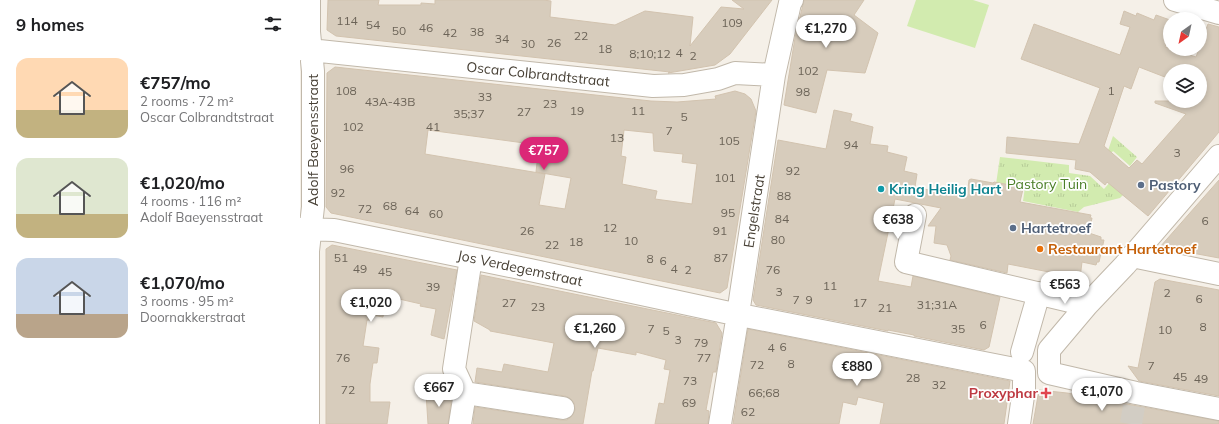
<!DOCTYPE html>
<meta charset="utf-8">
<style>
:root{--surface:#fff;--page:#f2f2f2;--text:#202124;--muted:#757577;--accent:#db2777}
body{margin:0;font-family:Mulish,sans-serif;background:var(--page);color:var(--text);height:100vh;display:flex;flex-direction:column;font-size:15px;white-space:nowrap}
*{box-sizing:border-box;margin:0}
p{font-size:13px;color:var(--muted)}
.icon{flex:none;width:22px;height:22px;fill:none;stroke:currentColor;stroke-width:2;stroke-linecap:round;stroke-linejoin:round}
.map{position:relative;flex:1;overflow:hidden}
.side{display:flex;flex-direction:column;background:var(--surface);width:300px}
.side>*{flex:none}
.needle{width:26px;rotate:213deg}
.buttons{position:absolute;left:863px;top:12px;display:grid;gap:8px}
.buttons a{display:grid;place-items:center;width:44px;height:44px;border-radius:50%;background:var(--surface);box-shadow:0 2px 6px #0003;font-size:20px}
.price{position:absolute;translate:-50% -34px;padding:0 9px;border-radius:14px;background:#fff;color:#222;font-size:13px;line-height:26px;filter:drop-shadow(0 1px 2px #0008)}
.price::after{content:'';position:absolute;left:50%;top:24px;width:12px;height:9px;margin-left:-6px;background:inherit;clip-path:polygon(0 0,100% 0,50% 100%)}
.price.selected{background:var(--accent);color:#fff}
ul{padding:0;list-style:none}
li{display:flex;align-items:center;gap:12px;height:100px;padding:0 16px}
li span{display:grid;place-items:center;flex:none;width:112px;height:80px;border-radius:12px;color:#555}
li>.icon{margin-inline-start:auto}
span .icon{width:48px;height:48px;fill:#fffc;stroke-width:1}
li b{font-size:17px}
h2{display:flex;justify-content:space-between;align-items:center;height:48px;padding:0 16px;font-size:17px}
main{display:flex;flex:1;min-height:0}
.map>svg:first-child{display:block}
.grass{fill:url(#grass-tufts)}
.pitch{fill:#d2ebaf}
.building{fill:#d7ccbc;stroke:#d2c3af;fill-rule:evenodd}
.lines{fill:none;stroke-linecap:round;stroke-linejoin:round}
.minor-tunnel{stroke:#d2cdc4;stroke-width:22;stroke-dasharray:22 11;stroke-linecap:butt}
.minor-casing{stroke:#c1b8aa;stroke-width:24}
.minor{stroke:#fff;stroke-width:22}
.service-dot{fill:#5c6f8a;stroke:#fff;stroke-width:1.5}
.culture-dot{fill:#0f9aa8;stroke:#fff;stroke-width:1.5}
.food-dot{fill:#e8710a;stroke:#fff;stroke-width:1.5}
.health-dot{fill:#e0444e;stroke:#fff;stroke-width:1.5}
.labels{text-anchor:middle;dominant-baseline:central;stroke-width:3.5;stroke-linejoin:round;paint-order:stroke}
.number-label{font-size:12px;fill:#6c6458}
.street-label{font-size:14px;fill:#484136;stroke:#fff}
.park-label{font-size:14px;fill:#4a7e26;stroke:#fff}
.service-label{font-size:14px;font-weight:bold;fill:#4e5e75;stroke:#fff;text-anchor:start}
.culture-label{font-size:14px;font-weight:bold;fill:#0d838f;stroke:#fff;text-anchor:start}
.food-label{font-size:14px;font-weight:bold;fill:#c56008;stroke:#fff;text-anchor:start}
.health-label{font-size:14px;font-weight:bold;fill:#be3a42;stroke:#fff;text-anchor:end}
</style>
<main>
<section class="side">
<h2>9 homes<svg class="icon" aria-label="filters" viewBox="0 0 24 24"><path d="M4 7h16M4 17h16"/><circle cx="9" cy="7" r="2"/><circle cx="15" cy="17" r="2"/></svg></h2>
<ul>
<li><span style="background:linear-gradient(#ffd9b3 65%,#c2b280 0)"><svg class="icon" aria-label="home" viewBox="0 0 24 24"><path d="M3 11l9-7 9 7M6 9v11h12V9"/></svg></span><div><b>€757/mo</b><p>2 rooms · 72 m²</p><p>Oscar Colbrandtstraat</p></div></li>
<li><span style="background:linear-gradient(#dfe7d0 70%,#c2b280 0)"><svg class="icon" aria-label="home" viewBox="0 0 24 24"><path d="M3 11l9-7 9 7M6 9v11h12V9"/></svg></span><div><b>€1,020/mo</b><p>4 rooms · 116 m²</p><p>Adolf Baeyensstraat</p></div></li>
<li><span style="background:linear-gradient(#c9d6e8 70%,#b9a48a 0)"><svg class="icon" aria-label="home" viewBox="0 0 24 24"><path d="M3 11l9-7 9 7M6 9v11h12V9"/></svg></span><div><b>€1,070/mo</b><p>3 rooms · 95 m²</p><p>Doornakkerstraat</p></div></li>
</ul>
</section>
<div class="map">
<svg width="919" height="424" viewBox="0 0 919 424">
<defs>
<pattern id="grass-tufts" width="24" height="20" patternUnits="userSpaceOnUse"><rect width="24" height="20" fill="#d2ebaf"/><path d="M3 7l-1-3M5 7V3M7 7l1-3M15 17l-1-3M17 17v-4M19 17l1-3" fill="none" stroke="#b6cb97"/></pattern>
</defs>
<rect width="100%" height="100%" fill="#f5f0e8"/>
<path class="grass" d="M813 136 837 157 830 166 813 151 804 162Z
M700 157 769 165V173L790 176 804 189 811 181 824 194 820 198 784 207 778 212 723 201 725 187 696 184Z"/>
<path class="pitch" d="M616 0H673L689 5 675 48 607 26Z"/>
<path class="building" d="M28 0H79L78 5H121V3L135 4V0H243L251 1 250 17 315 25 345 11 393 17 390 46 421 7 444 9 432 0H472L430 54 415 65 368 73 370 72 36 36 27 30Z
M504 0H564L554 15 578 33 565 73 527 70 516 113 484 105 495 38Z
M824 11 836 16 837 13 854 20 856 15 870 20V33L865 47 896 57 899 49H900V46L908 24 919 27V132L848 216 807 182 805 185 790 172 775 169 776 160 706 153 707 137 779 144 800 88 721 59 734 24 820 55 830 27 820 24ZM839 67 870 79V71H900V101H855V103L886 114 842 164 837 160 829 168 804 146 824 86 831 89Z
M35 67 351 101 377 102 416 99 415 96 435 91 445 94 451 99 456 111 427 288 420 293 31 213 26 207 27 73ZM128 130 239 145 236 172 271 178 265 209 239 205 245 174 125 154ZM324 130 353 133 354 151 383 154 382 162 397 164 392 204 355 199 357 191 322 184 326 157 321 156Z
M534 110 552 114 550 121 573 127 570 144 588 146 587 152 607 157 604 171 617 174 615 187 657 196 668 188 669 180 671 179 693 183 694 182 721 187V189H723L720 202 791 215 790 218H792L789 233 801 237V240H804L799 262H797L796 265 782 262 780 278 708 264 707 273 650 260 651 256 647 245 634 243 636 226H628L641 208 595 199 578 281 611 287 613 276 700 297 689 347 684 350 614 336V335L588 330V331L456 305 453 300 478 140 526 149Z
M919 180V258L860 247 896 206Z
M32 245 157 270 144 339 131 335 136 309 120 306 121 304 86 296 83 317 72 315 71 320H67L63 346 79 348 77 363H73L70 384V402H90L87 424H26V249Z
M181 275 416 323 422 333 416 372H413L406 410 409 411 408 424H355L359 403 364 404 370 370 364 369 366 360 336 352V355L298 348 293 371H292L283 424H173L175 407 261 420H267L272 416 275 410 274 403 271 399 265 396 175 382 177 368 202 372 204 364 248 372 254 343 190 331V330L174 321Z
M860 279 919 290V396L839 381 828 366 838 368 855 282Z
M448 329 710 381 704 424H580L584 403 558 397 556 405 543 402 539 424H433Z
M739 390 767 393 919 421V424H733Z
M145 391 151 392 152 395 148 424H128L126 393 145 396Z"/>
<g class="lines">
<path class="minor-tunnel" d="M831 424 834 406"/>
<g class="minor-casing">
<path id="minor" d="M875 0 919 13
M0 49 353 86 384 85 418 79 435 73 474 75
M919 156 825 265 787 305 749 350V373L836 393 919 409
M615 215 606 262 787 305
M0 229 34 230 230 270 425 312 724 371V389L719 424
M832 256 919 274
M171 258 154 369 165 393 263 408
M722 352 739 293
M8 424V251L13 207V71L9 32V0
M160 424 165 393
M420 424 438 314 474 75 490 3 492 0"/>
</g>
<use href="#minor" class="minor"/>
</g>
<g class="service-dot">
<circle cx="841" cy="185" r="4"/>
<circle cx="713" cy="228" r="4"/>
</g>
<circle class="culture-dot" cx="581" cy="189" r="4"/>
<circle class="food-dot" cx="740" cy="249" r="4"/>
<path class="health-dot" d="M744 387h4v4h4v4h-4v4h-4v-4h-4v-4h4z"/>
<g class="labels">
<g class="number-label">
<text x="47" y="20">114</text>
<text x="432" y="22">109</text>
<text x="73" y="24">54</text>
<text x="126" y="27">46</text>
<text x="99" y="30">50</text>
<text x="177" y="31">38</text>
<text x="150" y="32">42</text>
<text x="281" y="35">22</text>
<text x="202" y="38">34</text>
<text x="254" y="42">26</text>
<text x="228" y="43">30</text>
<text x="305" y="48">18</text>
<text x="379" y="52">4</text>
<text x="350" y="53">8;10;12</text>
<text x="393" y="55">2</text>
<text x="508" y="70">102</text>
<text x="46" y="90">108</text>
<text x="811" y="90">1</text>
<text x="503" y="91">98</text>
<text x="185" y="96">33</text>
<text x="90" y="101">43A-43B</text>
<text x="250" y="103">23</text>
<text x="277" y="110">19</text>
<text x="338" y="110">11</text>
<text x="224" y="111">27</text>
<text x="169" y="113">35;37</text>
<text x="384" y="116">5</text>
<text x="53" y="126">102</text>
<text x="133" y="126">41</text>
<text x="369" y="130">7</text>
<text x="317" y="137">13</text>
<text x="429" y="140">105</text>
<text x="551" y="144">94</text>
<text x="877" y="152">3</text>
<text x="47" y="168">96</text>
<text x="493" y="170">92</text>
<text x="425" y="177">101</text>
<text x="38" y="192">92</text>
<text x="484" y="195">88</text>
<text x="90" y="205">68</text>
<text x="65" y="208">72</text>
<text x="112" y="210">64</text>
<text x="428" y="212">95</text>
<text x="136" y="213">60</text>
<text x="482" y="218">84</text>
<text x="905" y="220">6</text>
<text x="310" y="227">12</text>
<text x="227" y="230">26</text>
<text x="420" y="230">91</text>
<text x="478" y="239">80</text>
<text x="331" y="240">10</text>
<text x="276" y="241">18</text>
<text x="252" y="244">22</text>
<text x="41" y="257">51</text>
<text x="421" y="257">87</text>
<text x="350" y="258">8</text>
<text x="363" y="260">6</text>
<text x="60" y="268">49</text>
<text x="374" y="268">4</text>
<text x="388" y="269">2</text>
<text x="473" y="269">76</text>
<text x="85" y="271">45</text>
<text x="530" y="285">11</text>
<text x="133" y="286">39</text>
<text x="479" y="291">3</text>
<text x="867" y="292">2</text>
<text x="899" y="298">6</text>
<text x="496" y="299">7</text>
<text x="509" y="299">9</text>
<text x="209" y="302">27</text>
<text x="560" y="302">17</text>
<text x="637" y="304">31;31A</text>
<text x="238" y="306">23</text>
<text x="585" y="307">21</text>
<text x="683" y="324">6</text>
<text x="903" y="326">8</text>
<text x="351" y="328">7</text>
<text x="658" y="328">35</text>
<text x="865" y="329">10</text>
<text x="366" y="330">5</text>
<text x="378" y="339">3</text>
<text x="401" y="342">79</text>
<text x="483" y="346">6</text>
<text x="471" y="347">4</text>
<text x="43" y="357">76</text>
<text x="404" y="357">77</text>
<text x="491" y="363">8</text>
<text x="457" y="364">72</text>
<text x="851" y="365">7</text>
<text x="880" y="376">45</text>
<text x="613" y="377">28</text>
<text x="901" y="378">49</text>
<text x="390" y="380">73</text>
<text x="639" y="384">32</text>
<text x="48" y="389">72</text>
<text x="464" y="392">66;68</text>
<text x="389" y="402">69</text>
<text x="448" y="411">62</text>
</g>
<g class="street-label">
<text transform="translate(238 74) rotate(6)">Oscar Colbrandtstraat</text>
<text transform="translate(13 140) rotate(-90)">Adolf Baeyensstraat</text>
<text transform="translate(454 211) rotate(-81)">Engelstraat</text>
<text transform="translate(220 268) rotate(12)">Jos Verdegemstraat</text>
</g>
<g class="park-label">
<text x="747" y="184">Pastory Tuin</text>
</g>
<g class="service-label">
<text x="849" y="185">Pastory</text>
<text x="721" y="228">Hartetroef</text>
</g>
<g class="culture-label">
<text x="589" y="189">Kring Heilig Hart</text>
</g>
<g class="food-label">
<text x="748" y="249">Restaurant Hartetroef</text>
</g>
<g class="health-label">
<text x="738" y="393">Proxyphar</text>
</g>
</g>
</svg>
<div class="buttons">
<a><svg class="needle" viewBox="-14 -14 28 28"><path d="M0-13l5 13h-10z" fill="#e53935"/><path d="M0 13l5-13h-10z" fill="#757577"/></svg></a>
<a><svg class="icon" aria-label="layers" viewBox="0 0 24 24"><path d="M12 4l9 5-9 5-9-5zM3 14l9 5 9-5"/></svg></a>
</div>
<b class="price" style="left:526px;top:49px">€1,270</b>
<b class="price selected" style="left:244px;top:171px">€757</b>
<b class="price" style="left:598px;top:240px">€638</b>
<b class="price" style="left:765px;top:305px">€563</b>
<b class="price" style="left:71px;top:323px">€1,020</b>
<b class="price" style="left:295px;top:349px">€1,260</b>
<b class="price" style="left:557px;top:387px">€880</b>
<b class="price" style="left:139px;top:408px">€667</b>
<b class="price" style="left:802px;top:412px">€1,070</b>
</div>
</main>
